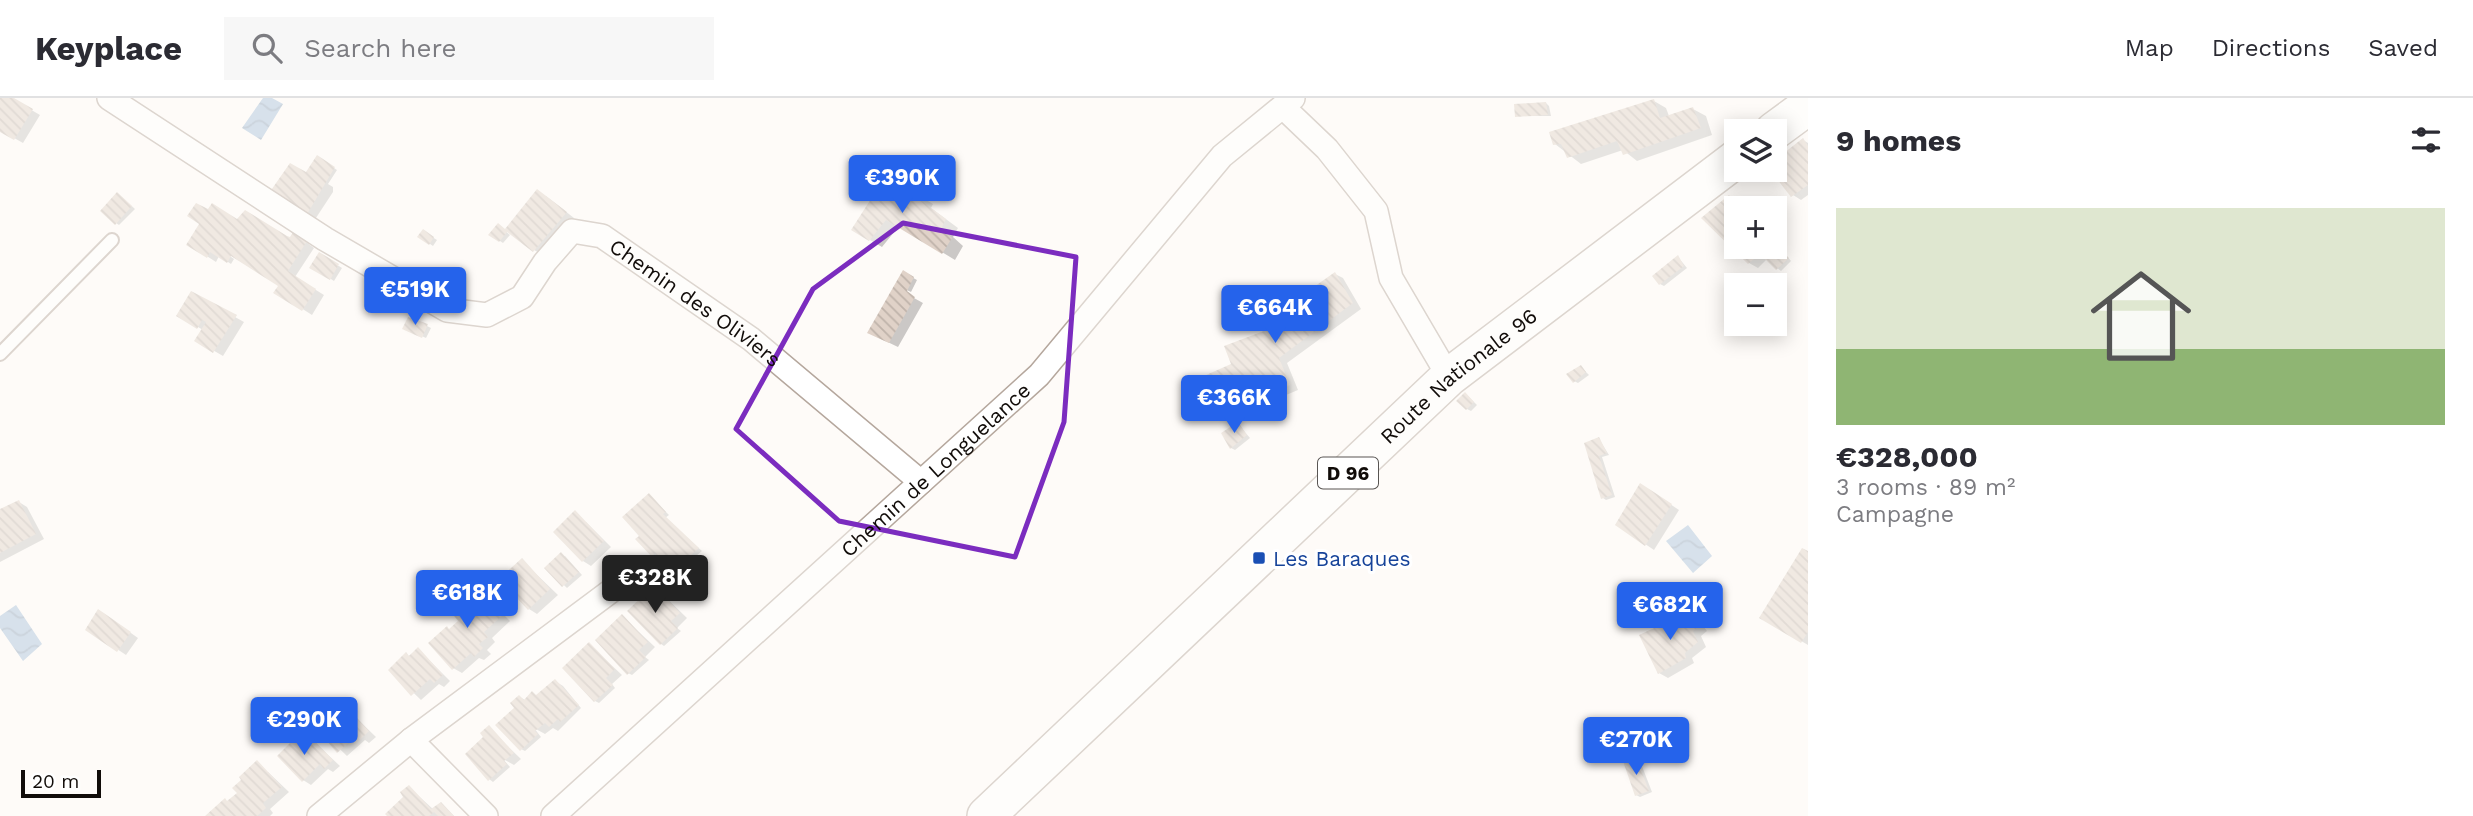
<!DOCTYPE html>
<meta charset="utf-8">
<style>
:root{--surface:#fff;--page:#f7f7f7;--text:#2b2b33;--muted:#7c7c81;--line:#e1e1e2;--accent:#2563eb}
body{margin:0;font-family:"Work Sans",sans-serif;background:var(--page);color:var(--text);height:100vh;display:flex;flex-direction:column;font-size:26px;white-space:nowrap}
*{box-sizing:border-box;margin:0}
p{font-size:23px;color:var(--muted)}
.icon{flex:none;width:38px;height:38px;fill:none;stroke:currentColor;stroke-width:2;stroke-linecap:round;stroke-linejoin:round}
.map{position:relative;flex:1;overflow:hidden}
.sheet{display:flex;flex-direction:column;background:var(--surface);width:665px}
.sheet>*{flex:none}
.fabs{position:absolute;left:1724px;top:21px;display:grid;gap:14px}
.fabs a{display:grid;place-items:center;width:63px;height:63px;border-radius:0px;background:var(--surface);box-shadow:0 4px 18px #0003;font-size:35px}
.scale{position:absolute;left:21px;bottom:18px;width:80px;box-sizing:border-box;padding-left:7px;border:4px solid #110c09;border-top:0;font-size:19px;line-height:24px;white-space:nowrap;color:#110c09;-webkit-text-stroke:5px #fff;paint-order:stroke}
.price{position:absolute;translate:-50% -60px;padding:0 16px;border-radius:7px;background:var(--accent);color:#fff;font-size:23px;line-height:46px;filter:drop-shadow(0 2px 4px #0008)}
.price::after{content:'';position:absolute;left:50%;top:42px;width:21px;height:16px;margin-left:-10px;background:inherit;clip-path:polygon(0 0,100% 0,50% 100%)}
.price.current{background:#222;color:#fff}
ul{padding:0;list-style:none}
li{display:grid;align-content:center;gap:14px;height:371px;padding:0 28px}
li+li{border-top:2px solid var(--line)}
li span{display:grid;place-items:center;height:217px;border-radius:0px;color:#555}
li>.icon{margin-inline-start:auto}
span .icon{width:126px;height:126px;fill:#fffc;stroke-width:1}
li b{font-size:30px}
h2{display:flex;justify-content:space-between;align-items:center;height:84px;padding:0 28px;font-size:30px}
header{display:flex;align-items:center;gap:42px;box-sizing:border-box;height:98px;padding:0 35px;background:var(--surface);border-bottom:2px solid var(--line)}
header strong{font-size:33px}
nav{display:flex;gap:38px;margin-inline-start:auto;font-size:24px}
.search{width:490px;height:63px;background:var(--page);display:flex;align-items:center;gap:18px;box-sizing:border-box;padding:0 24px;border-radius:0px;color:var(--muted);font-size:26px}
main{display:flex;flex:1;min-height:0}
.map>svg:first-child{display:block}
.water{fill:url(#water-waves)}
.shadow{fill:#0003}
.building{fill:url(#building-back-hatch)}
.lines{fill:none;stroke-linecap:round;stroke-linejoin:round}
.lane-casing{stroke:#b5a79d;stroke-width:16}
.street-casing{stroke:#b5a79d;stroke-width:26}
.primary-casing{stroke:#b5a79d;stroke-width:40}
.lane{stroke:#fff;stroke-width:12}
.street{stroke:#fff;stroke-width:23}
.primary{stroke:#fff;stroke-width:37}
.marked{fill:none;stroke:#7b2cbf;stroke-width:5;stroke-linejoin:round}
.transit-dot{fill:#1a4fb4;stroke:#fff;stroke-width:2.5}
.labels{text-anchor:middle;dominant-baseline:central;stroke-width:6;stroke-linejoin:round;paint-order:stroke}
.shield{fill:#fff;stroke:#585553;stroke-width:2}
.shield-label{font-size:19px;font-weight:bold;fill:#110c09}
.street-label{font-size:21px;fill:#110c09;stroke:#fff}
.transit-label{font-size:21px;fill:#164399;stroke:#fff;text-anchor:start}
</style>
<header>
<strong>Keyplace</strong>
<div class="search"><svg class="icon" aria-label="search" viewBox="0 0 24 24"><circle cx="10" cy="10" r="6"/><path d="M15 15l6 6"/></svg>Search here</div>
<nav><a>Map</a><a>Directions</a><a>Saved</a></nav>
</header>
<main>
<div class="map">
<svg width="1808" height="718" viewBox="0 0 1808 718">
<defs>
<pattern id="water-waves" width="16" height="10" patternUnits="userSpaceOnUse" patternTransform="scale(1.75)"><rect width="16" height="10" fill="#a8c0db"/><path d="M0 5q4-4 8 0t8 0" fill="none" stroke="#90a4bb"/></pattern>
<pattern id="building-back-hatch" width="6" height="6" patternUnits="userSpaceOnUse" patternTransform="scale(1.75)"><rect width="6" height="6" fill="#e0d2c8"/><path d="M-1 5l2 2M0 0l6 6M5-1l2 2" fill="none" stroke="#bfb3aa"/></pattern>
</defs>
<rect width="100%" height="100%" fill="#fefbf8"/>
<path class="water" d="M263 0H272L283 6 261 42 242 30Z
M1688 427 1712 458 1693 475 1666 443Z
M16 507 42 546 23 563 0 530V518Z"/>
<path class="shadow" d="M0 0H11L40 17 23 45 0 32Z
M1654 3 1666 10 1669 18 1693 11 1706 18 1712 37 1637 63 1623 52 1581 66 1555 46Z
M1546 5 1549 8 1551 18H1517Z
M1803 42 1808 45V97L1801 102 1793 97 1772 72Z
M318 59 337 72 328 86 333 89V94L312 126 269 98 307 77Z
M888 79 933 106 931 110 958 130 953 139 963 148 955 162 899 128 882 149 870 142Z
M546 98 574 120 543 157 534 152Z
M122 99 135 111 119 127 116 125Z
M1729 100 1743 110H1736V149H1774V143L1791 163 1781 173 1767 161 1758 170 1749 165 1704 121Z
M238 123 288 141H302L314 150 295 179 324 197 312 217 276 194 280 187 218 150 234 161 231 166 219 158 216 164 188 146Z
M502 130 510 137 503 145 491 137Z
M424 134 437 142 433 148 420 139Z
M320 156 342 170 334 183 312 169Z
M1678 159 1687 170 1664 188 1660 186Z
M904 175 917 182 911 194 898 188Z
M1335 176 1343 180 1361 211 1287 265 1298 292 1246 314 1237 309 1231 295 1212 302 1204 298Z
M896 190 923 205 898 249 877 239Z
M378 191 390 198 386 203 376 195Z
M192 195 244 224 223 258 197 243 203 232 178 217Z
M427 228 431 230 426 240 404 230Z
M1581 269 1589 277 1578 285 1574 283Z
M1466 296 1477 307 1471 313 1467 311Z
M1238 326 1250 340 1235 352 1231 350Z
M1599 341 1609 357 1602 359 1615 399 1606 402 1603 400 1587 346Z
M1649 392 1679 412 1654 452 1617 427Z
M649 397 669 417 665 420 702 453 696 458 699 462 682 478 663 461 653 458 638 441 642 438Z
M19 404 27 409 44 441 0 464V414Z
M586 424 611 449 591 468 583 463Z
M1808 455V547L1761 519Z
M565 458 582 477 567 490 546 470Z
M532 472 558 497 537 516 529 511Z
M655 489 687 520 677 530 681 533 664 548 661 546Z
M488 501 510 523 492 540 495 544 487 552 491 556 484 562 479 560 462 575 453 570 450 532Z
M1689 516 1698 521 1707 533 1701 538 1706 549 1692 560 1694 565 1668 580 1659 575Z
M107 518 138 540 126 557 87 531Z
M623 519 655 549 645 559 649 562 632 577 628 575Z
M589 546 622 577 612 586 615 590 599 605 595 603Z
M418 551 450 583 444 589 439 586 421 602 390 572Z
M555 583 563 588 581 610 558 633 553 630 545 636 534 630 541 639 525 653 521 651 516 610 520 599 525 602 538 598Z
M344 608 376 639 369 645 365 642 347 658 316 628Z
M489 630 521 661 514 667 503 661 510 669 493 684 489 681Z
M307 637 340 668 333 674 328 671 311 687 303 682 299 645Z
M1636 661 1640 663 1652 694 1640 699 1636 697Z
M268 674 289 694 270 711 273 715 270 718H209Z
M409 689 434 712 441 706 454 718H389L406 699Z"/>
<path class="building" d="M0 0H14L33 11 14 42 0 34Z
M1654 1 1660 20 1693 9 1701 30 1623 57 1617 43 1567 60 1561 46 1553 47 1549 34Z
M1546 4 1548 17 1515 19 1514 6Z
M1803 40 1808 48V87L1791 99 1770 72H1774V63Z
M317 57 335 69 303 123 267 98 290 65 306 74Z
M887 76 921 97 919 101 946 121 941 131 952 140 942 156 886 122 869 143 851 132Z
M537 91 567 114 533 154 507 134 499 144 488 137 498 125 505 131Z
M117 94 132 108 115 127 100 113Z
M1729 97 1741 110H1736V149H1774V145L1789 160 1776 172 1760 156 1748 166 1701 120Z
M196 105 208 111 212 105 237 121 245 112 287 138 290 139 293 134 307 143 288 173 316 191 302 213 273 195 278 188 231 158 227 165 210 154 207 160 186 147 199 126 187 118Z
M423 131 434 139 429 147 417 139Z
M319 154 339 166 330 182 309 170Z
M1678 157 1684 168 1659 187 1652 178Z
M903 172 914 179 907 193 915 199 889 245 867 235Z
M1335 174 1353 205 1279 260 1290 287 1236 310 1227 289 1202 299 1195 282 1231 266 1224 248 1272 230 1267 222Z
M191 193 237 217 213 255 194 243 206 224 202 222 197 231 176 218Z
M408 219 428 226 422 240 402 231Z
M1581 267 1586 274 1573 285 1566 276Z
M1465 294 1474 304 1466 312 1456 303Z
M1238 324 1247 337 1230 351 1221 335Z
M1599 339 1607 355 1599 358 1612 397 1601 401 1584 345Z
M1640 385 1672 406 1645 448 1615 427Z
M649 395 666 414 663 416 699 450 672 474 655 455 652 459 635 441 639 438 622 419Z
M19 402 36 436 0 455V411Z
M575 412 604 443 582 464 553 434Z
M1802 450 1808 453V534L1801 545 1759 520Z
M561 454 579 474 562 489 544 470Z
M522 460 550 491 528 512 499 481Z
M654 487 680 515 671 523 678 530 660 547 627 513Z
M479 490 503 517 484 534 488 539 479 546 483 550 474 559 471 555 452 572 428 545 447 528 449 531 458 523 454 518 463 510 460 508Z
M98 511 131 534 117 554 85 532Z
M1689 514 1699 528 1693 533 1698 544 1685 555 1686 560 1658 576 1639 537Z
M622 516 648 544 639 552 646 559 627 577 595 542Z
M589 544 615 571 606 580 613 587 594 604 562 570Z
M418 549 443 577 434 585 430 581 411 598 388 572 406 554 409 558Z
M555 581 579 607 560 624 558 621 549 629 545 625 535 633 538 636 520 653 495 627 514 610 510 605 519 597 524 602 532 593 536 597Z
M344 606 369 633 360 642 356 638 337 655 314 628Z
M489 627 514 655 504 663 507 666 488 683 465 656 483 639 480 635Z
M307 635 333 662 324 671 320 666 302 684 277 658 295 640 298 643Z
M1636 659 1649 693 1635 698 1623 663Z
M257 662 282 689 263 705 266 710 257 718H205L225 700 227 703 237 695 232 690 241 682 239 679Z
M409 687 431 711 441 704 454 718H438L434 714 429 718H387L385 716 403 699 400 694Z"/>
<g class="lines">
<g class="lane-casing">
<path id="lane" d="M0 256 112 142"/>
</g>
<g class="street-casing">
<g id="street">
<path id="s1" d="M109 0 325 141 447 212 487 217 522 199 545 164 572 133 602 138 751 241 921 384"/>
<path d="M1283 9 1327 51 1376 113 1391 180 1449 279"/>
<path d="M411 642 486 718"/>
<path d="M319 718 411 642 639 472"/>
<path id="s2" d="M553 718 1039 277 1222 58 1293 0"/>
</g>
</g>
<g class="primary-casing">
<g id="primary">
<path d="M1774 33 1808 8"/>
<path id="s3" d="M986 718 1449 279 1736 61"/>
</g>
</g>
<use href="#lane" class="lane"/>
<use href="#street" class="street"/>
<use href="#primary" class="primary"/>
</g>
<path d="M0 0H1808V718H0ZM903 125 1076 159 1064 324 1015 459 839 423 736 331 813 191Z" fill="#fefbf8" fill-opacity=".55" fill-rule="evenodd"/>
<path class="marked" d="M903 125 1076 159 1064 324 1015 459 839 423 736 331 813 191Z"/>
<rect class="transit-dot" x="1252" y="453" width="14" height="14" rx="3.5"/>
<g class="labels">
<rect class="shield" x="1318" y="359.5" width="60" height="31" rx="5"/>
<g class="shield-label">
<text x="1348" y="375">D 96</text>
</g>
<g class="street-label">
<text stroke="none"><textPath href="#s1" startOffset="707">Chemin des Oliviers</textPath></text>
<text stroke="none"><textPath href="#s3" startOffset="646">Route Nationale 96</textPath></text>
<text stroke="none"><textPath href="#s2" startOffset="516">Chemin de Longuelance</textPath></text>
</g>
<g class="transit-label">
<text x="1273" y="460">Les Baraques</text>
</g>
</g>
</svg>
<div class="fabs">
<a><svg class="icon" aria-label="layers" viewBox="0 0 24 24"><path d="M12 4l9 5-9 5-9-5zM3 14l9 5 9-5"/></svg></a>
<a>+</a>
<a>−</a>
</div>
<div class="scale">20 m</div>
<b class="price" style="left:902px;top:117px">€390K</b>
<b class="price" style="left:415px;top:229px">€519K</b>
<b class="price" style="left:1275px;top:247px">€664K</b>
<b class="price" style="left:1234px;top:337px">€366K</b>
<b class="price current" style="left:655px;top:517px">€328K</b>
<b class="price" style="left:467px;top:532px">€618K</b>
<b class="price" style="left:1670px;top:544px">€682K</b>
<b class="price" style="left:304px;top:659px">€290K</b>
<b class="price" style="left:1636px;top:679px">€270K</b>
</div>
<section class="sheet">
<h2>9 homes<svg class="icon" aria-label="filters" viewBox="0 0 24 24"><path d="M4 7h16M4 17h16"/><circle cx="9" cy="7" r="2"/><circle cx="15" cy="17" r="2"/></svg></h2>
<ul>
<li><span style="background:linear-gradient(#dfe7d0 65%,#8fb573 0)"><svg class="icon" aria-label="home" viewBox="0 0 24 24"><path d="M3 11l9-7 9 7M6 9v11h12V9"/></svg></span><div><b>€328,000</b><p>3 rooms · 89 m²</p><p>Campagne</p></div></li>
</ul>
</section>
</main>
